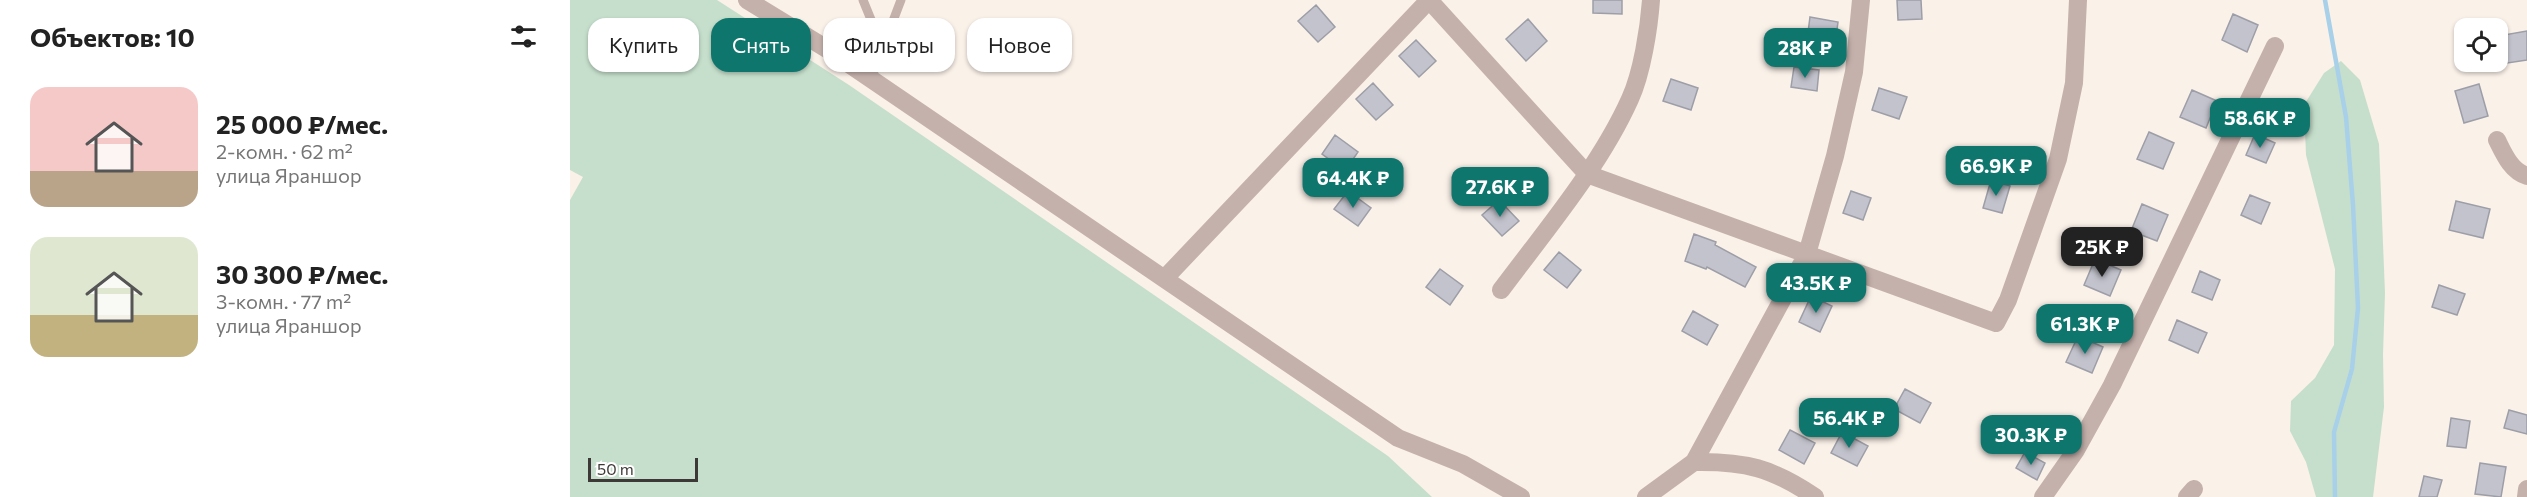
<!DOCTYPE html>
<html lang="ru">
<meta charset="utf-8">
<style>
:root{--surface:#fff;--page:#f2f2f2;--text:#222;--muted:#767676;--accent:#0f766e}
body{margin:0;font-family:Commissioner,sans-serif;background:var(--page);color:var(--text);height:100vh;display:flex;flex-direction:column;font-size:22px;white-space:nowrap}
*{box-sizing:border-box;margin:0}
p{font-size:20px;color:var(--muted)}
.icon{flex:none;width:33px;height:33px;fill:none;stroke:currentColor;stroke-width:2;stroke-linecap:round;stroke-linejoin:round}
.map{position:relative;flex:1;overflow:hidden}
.side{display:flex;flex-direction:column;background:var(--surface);width:570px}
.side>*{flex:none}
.hud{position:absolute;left:18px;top:18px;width:570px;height:54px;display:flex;gap:12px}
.controls{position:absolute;left:1884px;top:18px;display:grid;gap:12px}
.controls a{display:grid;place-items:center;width:54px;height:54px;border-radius:12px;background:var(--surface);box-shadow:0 2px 4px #0004;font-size:30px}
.scale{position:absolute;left:18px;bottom:15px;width:110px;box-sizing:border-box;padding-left:6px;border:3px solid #3d3936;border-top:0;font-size:16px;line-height:21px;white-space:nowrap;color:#3d3936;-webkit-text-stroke:4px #fff;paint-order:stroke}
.price{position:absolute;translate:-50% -51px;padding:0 14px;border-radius:12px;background:var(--accent);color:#fff;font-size:20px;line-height:39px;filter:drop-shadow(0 2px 3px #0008)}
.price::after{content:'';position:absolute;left:50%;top:36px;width:18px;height:14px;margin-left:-9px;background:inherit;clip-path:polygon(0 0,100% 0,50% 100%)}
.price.selected{background:#222;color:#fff}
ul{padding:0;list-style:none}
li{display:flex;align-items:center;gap:18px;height:150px;padding:0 30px}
li span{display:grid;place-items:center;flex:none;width:168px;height:120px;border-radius:18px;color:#555}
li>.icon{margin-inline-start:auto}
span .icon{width:72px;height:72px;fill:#fffc;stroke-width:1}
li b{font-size:26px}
h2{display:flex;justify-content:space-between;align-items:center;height:72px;padding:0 30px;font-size:26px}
.tag{padding:0 21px;border-radius:18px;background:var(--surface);box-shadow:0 2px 4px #0004;font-size:21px;line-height:54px}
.tag.selected{background:var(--accent);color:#fff}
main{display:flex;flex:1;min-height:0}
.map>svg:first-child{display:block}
.green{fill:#c6dfcc}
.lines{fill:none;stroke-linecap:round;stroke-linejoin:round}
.stream{stroke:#a8d0e9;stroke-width:4.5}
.building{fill:#c2c3cc;stroke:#9d9ea7;stroke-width:1.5}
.lane{stroke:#c5b1ac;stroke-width:9}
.street{stroke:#c5b1ac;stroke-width:18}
</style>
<main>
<section class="side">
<h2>Объектов: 10<svg class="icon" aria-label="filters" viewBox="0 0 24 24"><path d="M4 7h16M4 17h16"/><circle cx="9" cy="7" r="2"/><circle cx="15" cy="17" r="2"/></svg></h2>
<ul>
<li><span style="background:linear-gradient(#f6c9c9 70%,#b9a48a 0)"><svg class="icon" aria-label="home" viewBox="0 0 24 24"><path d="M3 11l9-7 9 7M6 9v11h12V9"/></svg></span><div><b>25 000 ₽/мес.</b><p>2-комн. · 62 m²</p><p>улица Яраншор</p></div></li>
<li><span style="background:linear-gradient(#dfe7d0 65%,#c2b280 0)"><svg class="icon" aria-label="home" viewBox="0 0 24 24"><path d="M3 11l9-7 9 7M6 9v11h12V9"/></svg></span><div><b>30 300 ₽/мес.</b><p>3-комн. · 77 m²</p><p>улица Яраншор</p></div></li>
</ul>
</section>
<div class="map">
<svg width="1957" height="497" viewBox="0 0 1957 497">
<rect width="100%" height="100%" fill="#faf1e9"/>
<path class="green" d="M0 0H147L279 85 818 456 862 497H0V200L13 177 0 170Z
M1771 61 1790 80 1809 144 1815 293 1813 355 1814 407 1803 497H1746L1736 462 1720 431 1721 401 1745 378 1764 345 1765 269 1736 155 1734 105 1754 73Z"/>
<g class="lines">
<path class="stream" d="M1755 0 1776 117 1783 205 1788 308 1782 369 1764 432 1765 497"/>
</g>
<path class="building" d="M1023 0H1052V14L1023 13Z
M1327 0H1351L1352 19 1328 20Z
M746 5 765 27 748 42 728 21Z
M1663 14 1688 25 1677 52 1652 40Z
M1240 17 1268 22 1265 44 1237 40Z
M958 19 977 41 956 61 936 39Z
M1957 31V60L1931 64 1928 36Z
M846 40 866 61 849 77 829 56Z
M1224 67 1249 70 1247 91 1221 87Z
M1101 79 1128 88 1121 110 1093 101Z
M803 83 823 105 806 120 786 99Z
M1909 84 1918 116 1894 123 1885 91Z
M1309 88 1337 97 1329 119 1302 110Z
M1622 90 1647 101 1636 128 1610 117Z
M1579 132 1604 143 1593 169 1567 159Z
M1685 134 1705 143 1696 163 1676 155Z
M765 135 788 152 775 171 752 154Z
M1421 180 1440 186 1432 213 1413 208Z
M778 191 801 208 788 226 764 209Z
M1281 191 1301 198 1293 220 1273 213Z
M1680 195 1700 203 1691 224 1671 215Z
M929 200 949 221 932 236 912 215Z
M1886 201 1920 209 1913 238 1879 230Z
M1572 204 1598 215 1587 241 1561 231Z
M1124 234 1146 242 1145 245 1186 267 1175 287 1137 267 1136 269 1115 261Z
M989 252 1011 270 997 288 974 270Z
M1525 259 1551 270 1540 296 1514 285Z
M870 269 893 286 880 305 856 287Z
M1630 271 1650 280 1642 300 1622 292Z
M1869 285 1895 294 1887 315 1862 307Z
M1241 296 1262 306 1250 332 1229 322Z
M1123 311 1148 325 1137 345 1112 331Z
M1607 320 1637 333 1628 353 1599 340Z
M1508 336 1533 347 1522 373 1496 362Z
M1335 389 1361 403 1350 423 1324 409Z
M1939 410 1957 415V434L1934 428Z
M1881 418 1900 421 1896 448 1877 446Z
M1220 430 1245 443 1234 464 1209 450Z
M1272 432 1298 446 1287 466 1261 453Z
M1455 452 1475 463 1467 480 1446 468Z
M1910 463 1936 467 1931 497 1905 494Z
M1854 476 1872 480 1867 497H1849Z"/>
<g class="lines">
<path class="lane" d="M293 0 304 27 317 42
M301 79 331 0"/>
<path class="street" d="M177 0 257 49 828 438 893 464 951 497
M859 0 1017 174 1426 323 1438 300 1488 159 1504 83 1508 0
M1927 140C1934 154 1941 171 1957 176
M595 278 859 0
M931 290C975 231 1030 166 1060 99 1072 73 1079 28 1081 0
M1124 462C1175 461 1202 468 1245 497
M1076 497 1124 462 1237 254 1265 156 1284 72 1291 0
M1473 497 1506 450 1542 385 1705 46
M1617 497 1624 489
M1956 497 1957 489"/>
</g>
</svg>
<div class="controls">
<a><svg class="icon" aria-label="locate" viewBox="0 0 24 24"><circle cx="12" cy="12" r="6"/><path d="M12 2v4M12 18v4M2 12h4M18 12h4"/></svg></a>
</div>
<div class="scale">50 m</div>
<b class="price" style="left:1235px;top:79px">28K ₽</b>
<b class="price" style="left:1690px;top:149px">58.6K ₽</b>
<b class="price" style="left:1426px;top:197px">66.9K ₽</b>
<b class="price" style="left:783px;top:209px">64.4K ₽</b>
<b class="price" style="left:930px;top:218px">27.6K ₽</b>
<b class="price selected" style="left:1532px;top:278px">25K ₽</b>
<b class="price" style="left:1246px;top:314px">43.5K ₽</b>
<b class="price" style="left:1515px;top:355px">61.3K ₽</b>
<b class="price" style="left:1279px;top:449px">56.4K ₽</b>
<b class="price" style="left:1461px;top:466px">30.3K ₽</b>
<div class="hud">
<a class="tag">Купить</a>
<a class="tag selected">Снять</a>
<a class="tag">Фильтры</a>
<a class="tag">Новое</a>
</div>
</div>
</main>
